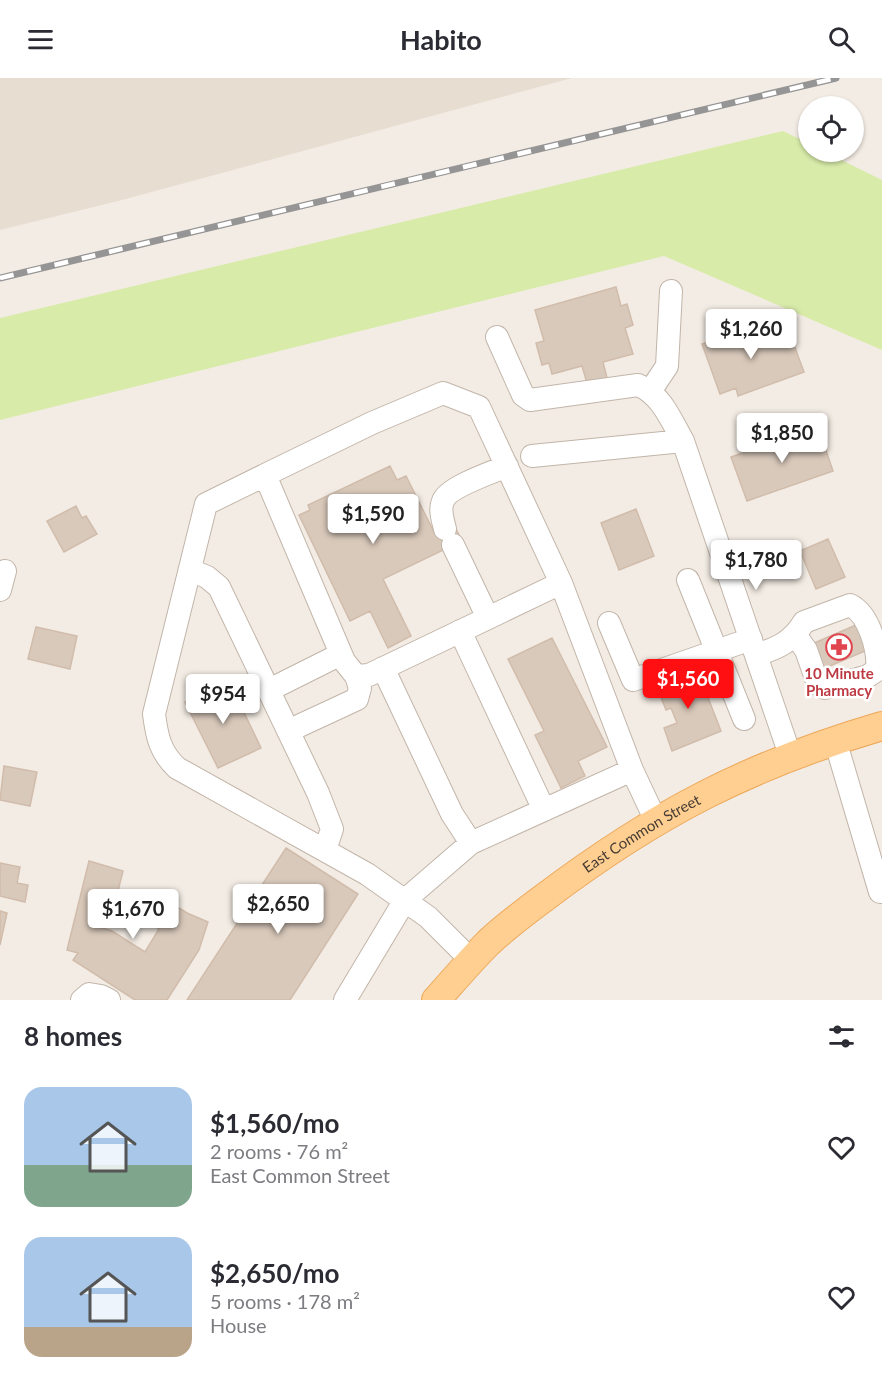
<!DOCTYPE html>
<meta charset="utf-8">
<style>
:root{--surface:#fff;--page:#f7f7f7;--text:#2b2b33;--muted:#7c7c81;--accent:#ff0f12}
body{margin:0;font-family:Lato,sans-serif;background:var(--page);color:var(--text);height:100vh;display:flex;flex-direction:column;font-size:22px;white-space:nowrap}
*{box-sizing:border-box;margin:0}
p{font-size:20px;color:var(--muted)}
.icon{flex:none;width:33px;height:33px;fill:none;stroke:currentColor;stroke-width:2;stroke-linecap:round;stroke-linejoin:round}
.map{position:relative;height:922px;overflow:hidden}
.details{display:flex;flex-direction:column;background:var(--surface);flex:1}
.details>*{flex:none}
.fabs{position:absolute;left:798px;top:18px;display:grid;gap:12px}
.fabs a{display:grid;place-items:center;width:66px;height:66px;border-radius:50%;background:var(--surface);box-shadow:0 2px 4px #0004;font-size:30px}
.price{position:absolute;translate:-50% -51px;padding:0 14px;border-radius:6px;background:#fff;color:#222;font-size:20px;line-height:39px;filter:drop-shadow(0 2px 3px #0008)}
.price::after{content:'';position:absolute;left:50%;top:36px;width:18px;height:14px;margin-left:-9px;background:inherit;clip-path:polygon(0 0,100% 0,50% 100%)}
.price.selected{background:var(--accent);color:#fff}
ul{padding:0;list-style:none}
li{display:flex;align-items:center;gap:18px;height:150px;padding:0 24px}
li span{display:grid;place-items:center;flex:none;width:168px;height:120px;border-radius:18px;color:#555}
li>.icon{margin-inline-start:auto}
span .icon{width:72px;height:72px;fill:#fffc;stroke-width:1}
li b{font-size:26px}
h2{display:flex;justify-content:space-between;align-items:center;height:72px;padding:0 24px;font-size:26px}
header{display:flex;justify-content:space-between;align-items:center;height:78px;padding:0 24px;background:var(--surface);font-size:27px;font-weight:700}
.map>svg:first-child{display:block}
.residential{fill:#e8ddd1}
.green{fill:#d8eba9}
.building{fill:#d9c9bb;stroke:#d1bcab;stroke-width:1.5}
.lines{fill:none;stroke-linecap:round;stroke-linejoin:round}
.minor-casing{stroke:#c2b5a9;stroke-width:24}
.major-casing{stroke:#eda859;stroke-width:30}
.minor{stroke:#fff;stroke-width:22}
.major{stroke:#ffce91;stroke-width:28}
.rail-casing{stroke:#959595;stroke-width:7}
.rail{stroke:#fff;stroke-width:4.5;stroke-dasharray:14;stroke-linecap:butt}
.labels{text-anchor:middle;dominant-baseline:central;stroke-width:5;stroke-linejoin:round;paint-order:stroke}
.health-label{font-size:15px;font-weight:bold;fill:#be3a42;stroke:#fff}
.street-label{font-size:15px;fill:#463c33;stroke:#fff}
</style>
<header><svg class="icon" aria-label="menu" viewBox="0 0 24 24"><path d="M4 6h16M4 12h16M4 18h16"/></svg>Habito<svg class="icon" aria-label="search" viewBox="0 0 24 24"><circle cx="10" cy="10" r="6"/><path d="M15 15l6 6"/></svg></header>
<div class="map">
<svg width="882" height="922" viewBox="0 0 882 922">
<rect width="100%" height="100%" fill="#f3ece4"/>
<path class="residential" d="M0 0H572L122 122 0 152Z"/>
<path class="green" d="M783 53 808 65V74H825L882 102V272L664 178 0 342V240Z"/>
<path class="building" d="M616 209 621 228 627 226 633 247 625 250 633 276 603 284 607 300 587 305 582 288 552 296 549 285 542 287 536 265 544 263 535 232Z
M757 247 760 255 770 251 775 265 791 259 804 294 738 318 736 310 720 316 702 266Z
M818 349 833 393 747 423 731 379Z
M390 388 397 402 406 398 435 456 454 447 462 463 383 501 411 558 388 570 370 533 350 543 299 437 310 432 308 427Z
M76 428 82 440 86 438 97 456 64 474 47 443Z
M636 431 654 478 619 492 601 445Z
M828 461 845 499 816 511 800 473Z
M856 547 867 572 823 591 812 566Z
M36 549 77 558 70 591 28 581Z
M552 560 607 669 578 683 585 698 561 710 535 657 544 653 508 581Z
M697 591 721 653 672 673 664 650 677 645 671 630 666 632 656 607Z
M229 603 261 670 218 690 185 624Z
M4 688 37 694 30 728 0 722Z
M286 770 358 816 290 922H187Z
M89 783 123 793 117 817 105 836 102 850 112 853 145 874 159 851 140 839 155 815 187 835 208 844 199 872 167 922H135L73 882 78 875 67 872Z
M0 785 20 789 17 805 28 807 25 824 0 818Z
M0 833 7 835 0 867Z"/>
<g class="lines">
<g class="minor-casing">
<path id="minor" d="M497 259 523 317 530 322 638 307C661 316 671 342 683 363L790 677
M651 312 667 288 671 213
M532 378 683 363
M265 397 206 426 154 636C157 659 160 674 177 690L367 796 428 839 472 883
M445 451C443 442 439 432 443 423 448 409 493 394 507 388
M453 467 488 540
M190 492 207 499 219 509 318 715 332 751 325 772
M688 502 744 641
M561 505 369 597 356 598 344 583 265 397 372 345 443 315 479 329 561 505 632 692 656 743
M0 512 5 493
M609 545 633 602 751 561
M460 553 544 732
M756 577C778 570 792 564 804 544L850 527C869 536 879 572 877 592L868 598 825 610 818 606 806 572 796 558
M383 590 452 736 471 765
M269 612 341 576
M288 653 357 621 360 610 356 598
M835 662 880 814H882
M82 922 89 916 101 918 109 922
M345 922 405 822 471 765 632 692"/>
</g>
<g class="major-casing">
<g id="major">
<path id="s1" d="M436 922C453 903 470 883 488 865 506 848 525 834 545 819 655 736 749 687 882 648"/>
</g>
</g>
<use href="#minor" class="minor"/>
<use href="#major" class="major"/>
<g class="rail-casing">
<path id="rail" d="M0 200 836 0"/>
</g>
<use href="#rail" class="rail"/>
</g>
<defs>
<g id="pharmacy-ring" transform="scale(1.35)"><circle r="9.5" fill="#fff" stroke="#e0444e" stroke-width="1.5"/><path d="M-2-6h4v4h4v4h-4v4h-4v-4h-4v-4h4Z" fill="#e0444e"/></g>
</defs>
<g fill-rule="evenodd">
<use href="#pharmacy-ring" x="839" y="569"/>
</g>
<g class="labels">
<g class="health-label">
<text x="839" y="595">10 Minute<tspan x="839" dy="17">Pharmacy</tspan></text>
</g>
<g class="street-label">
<text stroke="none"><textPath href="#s1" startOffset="266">East Common Street</textPath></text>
</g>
</g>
</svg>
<div class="fabs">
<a><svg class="icon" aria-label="locate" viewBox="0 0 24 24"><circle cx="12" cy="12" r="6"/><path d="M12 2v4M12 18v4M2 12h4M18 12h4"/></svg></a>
</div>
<b class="price" style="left:751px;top:282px">$1,260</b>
<b class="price" style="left:782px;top:386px">$1,850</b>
<b class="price" style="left:373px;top:467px">$1,590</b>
<b class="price" style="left:756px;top:513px">$1,780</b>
<b class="price selected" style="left:688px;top:632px">$1,560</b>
<b class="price" style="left:223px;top:647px">$954</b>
<b class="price" style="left:278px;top:857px">$2,650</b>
<b class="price" style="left:133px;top:862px">$1,670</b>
</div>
<section class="details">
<h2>8 homes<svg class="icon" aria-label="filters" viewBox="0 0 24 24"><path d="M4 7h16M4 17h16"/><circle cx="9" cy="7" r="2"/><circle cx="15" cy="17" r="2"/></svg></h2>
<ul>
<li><span style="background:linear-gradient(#a9c7e8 65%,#7fa58c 0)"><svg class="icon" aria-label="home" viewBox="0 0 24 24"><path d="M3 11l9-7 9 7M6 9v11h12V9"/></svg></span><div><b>$1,560/mo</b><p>2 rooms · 76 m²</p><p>East Common Street</p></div><svg class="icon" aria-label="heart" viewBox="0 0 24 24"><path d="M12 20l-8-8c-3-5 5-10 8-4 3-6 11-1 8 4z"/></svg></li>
<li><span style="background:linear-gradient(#a9c7e8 75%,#b9a48a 0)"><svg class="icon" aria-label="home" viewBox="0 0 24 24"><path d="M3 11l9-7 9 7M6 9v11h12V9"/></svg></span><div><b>$2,650/mo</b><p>5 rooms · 178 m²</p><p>House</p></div><svg class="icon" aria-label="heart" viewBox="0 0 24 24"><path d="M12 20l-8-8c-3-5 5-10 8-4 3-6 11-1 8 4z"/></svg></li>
</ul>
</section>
